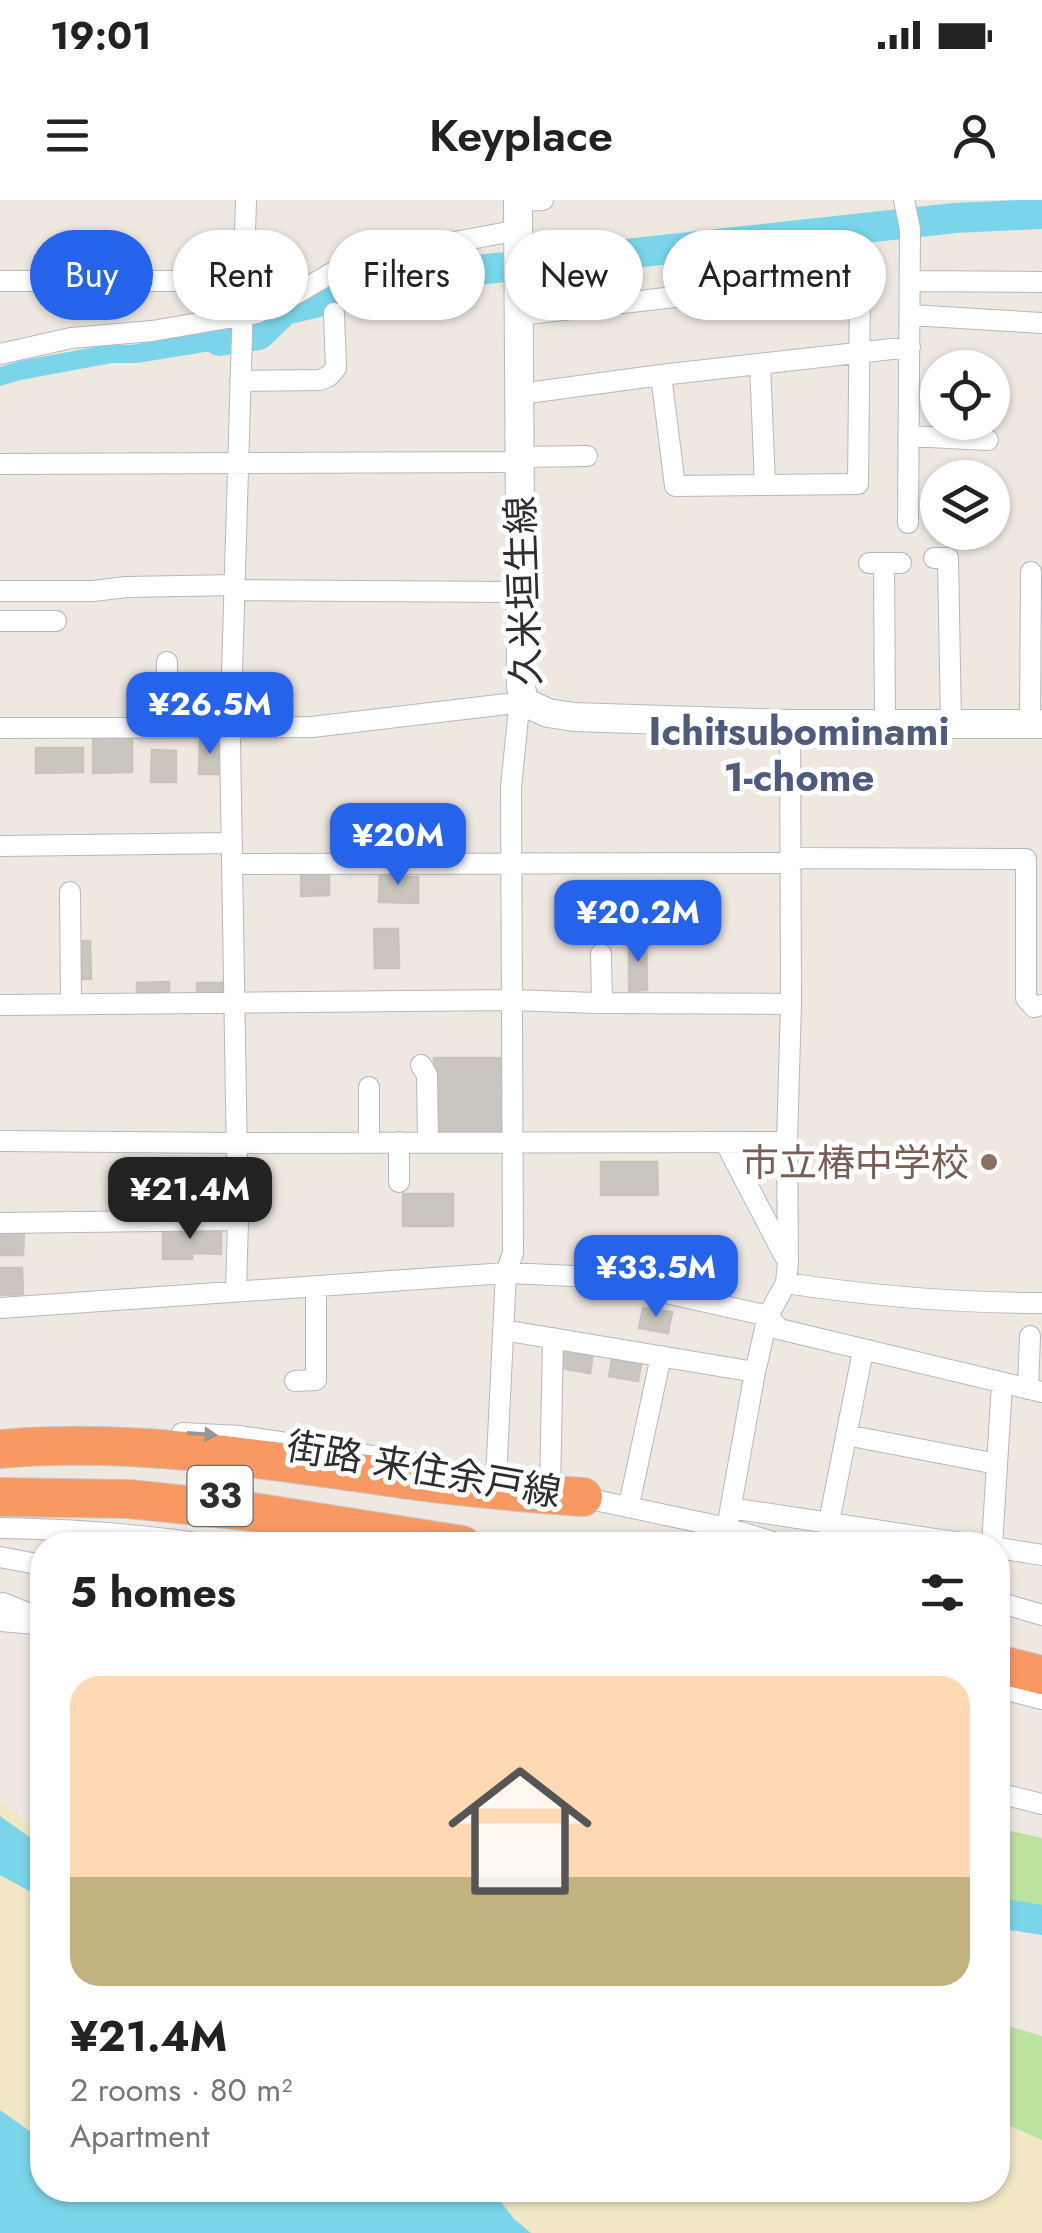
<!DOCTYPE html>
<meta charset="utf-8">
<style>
:root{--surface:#fff;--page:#f6f6f6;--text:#222;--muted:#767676;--line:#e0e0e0;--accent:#2563eb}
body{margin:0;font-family:Jost,"Noto Sans JP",sans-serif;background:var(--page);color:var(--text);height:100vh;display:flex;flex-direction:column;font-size:38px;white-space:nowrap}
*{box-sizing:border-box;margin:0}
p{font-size:32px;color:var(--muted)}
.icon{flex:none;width:55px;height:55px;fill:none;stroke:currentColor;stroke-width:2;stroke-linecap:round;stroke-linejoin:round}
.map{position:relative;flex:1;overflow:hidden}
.details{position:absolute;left:30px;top:1332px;width:980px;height:670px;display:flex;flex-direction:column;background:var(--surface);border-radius:40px;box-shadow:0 2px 8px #0004}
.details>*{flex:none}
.top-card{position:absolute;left:30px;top:30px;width:982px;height:90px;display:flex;gap:20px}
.fabs{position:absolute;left:920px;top:150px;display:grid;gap:20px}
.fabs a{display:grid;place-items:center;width:90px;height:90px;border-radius:50%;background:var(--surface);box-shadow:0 2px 8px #0004;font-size:50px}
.price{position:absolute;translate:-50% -85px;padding:0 22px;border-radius:20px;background:var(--accent);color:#fff;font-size:32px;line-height:65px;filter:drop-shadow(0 2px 5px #0008)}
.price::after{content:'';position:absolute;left:50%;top:60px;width:30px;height:22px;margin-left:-15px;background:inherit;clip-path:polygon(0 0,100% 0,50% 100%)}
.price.active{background:#222;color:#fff}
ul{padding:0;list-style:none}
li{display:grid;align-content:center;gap:20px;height:530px;padding:0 40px}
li+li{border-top:2px solid var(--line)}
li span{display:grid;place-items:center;height:310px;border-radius:30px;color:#555}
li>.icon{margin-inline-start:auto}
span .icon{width:180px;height:180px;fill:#fffc;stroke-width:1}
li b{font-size:42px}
h2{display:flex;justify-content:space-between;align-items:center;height:120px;padding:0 40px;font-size:42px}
.pill{padding:0 35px;border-radius:45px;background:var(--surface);box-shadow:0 2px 8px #0004;font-size:35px;line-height:90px}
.pill.active{background:var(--accent);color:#fff}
.status{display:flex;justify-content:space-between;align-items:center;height:70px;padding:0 50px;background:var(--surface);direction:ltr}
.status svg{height:28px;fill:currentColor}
header{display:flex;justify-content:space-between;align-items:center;height:130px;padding:0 40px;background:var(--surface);font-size:45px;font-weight:600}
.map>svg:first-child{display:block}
.green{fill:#bce2a1}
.sand{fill:#f1e7c6}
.water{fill:#7ad5ea}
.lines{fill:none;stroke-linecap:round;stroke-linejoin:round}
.river{stroke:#7ad5ea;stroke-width:30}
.building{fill:#cac6bf;stroke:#cac3ba;stroke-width:2.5}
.minor-casing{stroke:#b4b8c0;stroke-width:22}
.secondary-casing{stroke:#b4b8c0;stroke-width:30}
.motorway-casing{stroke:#c9c9c9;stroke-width:40}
.minor{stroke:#fff;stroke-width:20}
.secondary{stroke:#fff;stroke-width:28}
.motorway{stroke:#f89863;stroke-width:38}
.oneway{fill:#969696}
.education-dot{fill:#8d6e63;stroke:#fff;stroke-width:4}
.labels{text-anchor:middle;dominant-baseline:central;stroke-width:10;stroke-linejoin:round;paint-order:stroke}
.shield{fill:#fff;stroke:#6d6d6d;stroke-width:2.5}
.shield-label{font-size:35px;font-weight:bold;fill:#2e2e2e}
.street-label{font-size:38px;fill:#2e2e2e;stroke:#fff}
.education-label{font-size:38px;fill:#785e54;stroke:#fff;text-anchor:end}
.neighbourhood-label{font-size:40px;font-weight:bold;fill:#4f5b7d;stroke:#fff}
</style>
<div class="status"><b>19:01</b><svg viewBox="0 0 49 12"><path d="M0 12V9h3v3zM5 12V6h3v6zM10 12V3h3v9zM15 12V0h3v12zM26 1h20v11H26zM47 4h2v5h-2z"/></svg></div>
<header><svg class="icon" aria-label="menu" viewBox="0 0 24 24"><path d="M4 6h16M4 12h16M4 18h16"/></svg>Keyplace<svg class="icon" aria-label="person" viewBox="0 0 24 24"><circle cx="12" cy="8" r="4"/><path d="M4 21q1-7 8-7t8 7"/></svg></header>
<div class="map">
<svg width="1042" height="2033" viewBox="0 0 1042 2033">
<rect width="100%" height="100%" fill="#eee8e1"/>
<path class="green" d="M1003 1629 1042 1638V1710L998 1701V1631Z
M998 1823 1042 1836V1940L998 1921Z"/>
<path class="sand" d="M0 1602 42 1633V1990H998V1921L1042 1940V2033H0Z"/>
<path class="water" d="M253 123 261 143 137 163H112L21 180 0 186V167L19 161 106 145H131Z
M0 1616 42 1646V1698L0 1675Z
M0 1910 42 1940V1990H415L436 1999 439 1990H492L514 2019 531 2033H0Z"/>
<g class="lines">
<path class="river" d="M219 141 259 135 285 110 315 103 369 76 408 65 441 62 478 70 955 18 1042 14
M998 1713 1042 1720"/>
</g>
<path class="building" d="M93 537H132V572L93 573Z
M200 540 221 541 220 574H199Z
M36 548H83V572L36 573Z
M152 550 176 551V582H151Z
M380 671H397V677H418V703L379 702Z
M329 673V695L301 696V674Z
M374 729H398L399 768H375Z
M629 738H646L647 790 629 791Z
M75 741H90L91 779H76Z
M169 782V798H137V783Z
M197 783H229V798L197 799Z
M434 858H503V931L434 932Z
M601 962H657L658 995H601Z
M403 994H453V1026H403Z
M163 1027 221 1028V1054L192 1053V1059H163Z
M0 1030 24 1031 23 1055H0Z
M0 1068H22L23 1094 0 1095Z
M643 1108 672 1112 668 1133 639 1128Z
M564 1147 593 1152 590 1173 561 1168Z
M613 1155 642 1160 638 1181 609 1176Z"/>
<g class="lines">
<g class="minor-casing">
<path id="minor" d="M904 0 910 29 908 323
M518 1 543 0
M0 81H243
M910 81 1042 82
M519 115 855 76 860 88 858 284 675 286 661 175
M910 115 1042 123
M0 154 71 138 152 131 257 113 296 94 347 64 369 56 391 51 444 44 519 30
M760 164 765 285
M240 181 320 180 329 176 336 168 334 113
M520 194 661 175 910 147
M909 236 988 240
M520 257 587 256
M0 264 520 262
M934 358H948L951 523
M869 363H901
M884 363 885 523
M235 390 521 392
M0 391H93L126 387 236 385
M0 421H56
M1030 524 1031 372
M0 528 312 527 524 502 518 518 511 587 513 1053 506 1073 496 1279
M166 528 167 462
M0 646 232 643
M232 664 790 663 801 658 1026 659V798L1034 807 1042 805
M70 692 71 805
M601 754 602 803
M0 805 512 800 596 803 791 804
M421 865 427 875 428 942
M369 887V942
M0 941 236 943 787 942
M399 942V982
M725 942 784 1055
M0 1023 238 1020
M786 1083C871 1096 956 1103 1042 1103
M236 1092 238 1020 230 540 246 0
M0 1108 506 1073 595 1077 768 1116 779 1129 1042 1192
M503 1130 755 1172
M295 1181 316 1180V1087
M1028 1189 1030 1136
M182 1233 239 1236 327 1249
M846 1235 997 1264
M361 1254 440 1267
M550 1290 553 1138
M576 1296 727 1328 783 1345
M629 1305 661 1156
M731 1308 974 1345
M0 1328C70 1329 140 1334 210 1345
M727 1328 755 1172 768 1116 786 1083 788 1062 787 942 791 804 790 524
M830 1345 831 1330 829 1322 863 1151
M992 1345 1002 1184
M998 1348 1042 1355
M0 1357 42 1365
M998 1402 1042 1415
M3 1403 25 1412 42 1424
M0 1421 36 1424
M998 1488 1042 1499
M998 1593 1042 1604"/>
</g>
<g class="secondary-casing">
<path id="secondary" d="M518 0 521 487 524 502 548 513 574 517 790 524H1042"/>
</g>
<g class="motorway-casing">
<path id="motorway" d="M0 1249C137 1237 274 1261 409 1280 467 1288 525 1293 583 1297
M0 1297 129 1299 253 1312 462 1345
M998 1464 1042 1475"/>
</g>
<use href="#minor" class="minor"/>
<use href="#secondary" class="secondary"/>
<use href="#motorway" class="motorway"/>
</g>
<defs><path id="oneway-solid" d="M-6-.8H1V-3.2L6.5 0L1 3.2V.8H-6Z" transform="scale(2.5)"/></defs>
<use class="oneway" href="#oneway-solid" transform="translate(202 1234) rotate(4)"/>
<circle class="education-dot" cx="989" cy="962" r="10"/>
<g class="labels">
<rect class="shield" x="187.5" y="1266" width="65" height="60" rx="8"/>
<g class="shield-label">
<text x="220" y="1296">33</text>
</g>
<g class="street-label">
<text transform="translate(523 391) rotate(-92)">久米垣生線</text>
<text transform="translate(424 1269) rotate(10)">街路 来住余戸線</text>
</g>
<g class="education-label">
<text x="969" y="962">市立椿中学校</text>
</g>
<g class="neighbourhood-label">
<text x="799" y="531">Ichitsubominami<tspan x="799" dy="46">1-chome</tspan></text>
</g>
</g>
</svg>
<div class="fabs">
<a><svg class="icon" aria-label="locate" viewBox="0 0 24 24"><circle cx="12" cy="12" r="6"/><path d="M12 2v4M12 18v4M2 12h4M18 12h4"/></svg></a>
<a><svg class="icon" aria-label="layers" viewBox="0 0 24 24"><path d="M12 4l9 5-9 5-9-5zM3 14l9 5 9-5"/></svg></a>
</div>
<b class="price" style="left:210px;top:557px">¥26.5M</b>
<b class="price" style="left:398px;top:688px">¥20M</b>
<b class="price" style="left:638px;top:765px">¥20.2M</b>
<b class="price active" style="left:190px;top:1042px">¥21.4M</b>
<b class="price" style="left:656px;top:1120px">¥33.5M</b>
<div class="top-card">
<a class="pill active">Buy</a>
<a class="pill">Rent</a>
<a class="pill">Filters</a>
<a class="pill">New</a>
<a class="pill">Apartment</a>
</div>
<section class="details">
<h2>5 homes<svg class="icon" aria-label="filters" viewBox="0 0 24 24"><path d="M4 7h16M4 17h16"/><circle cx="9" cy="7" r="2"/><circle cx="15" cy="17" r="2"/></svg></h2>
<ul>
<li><span style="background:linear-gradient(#ffd9b3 65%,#c2b280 0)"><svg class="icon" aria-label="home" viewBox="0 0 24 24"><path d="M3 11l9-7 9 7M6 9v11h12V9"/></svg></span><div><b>¥21.4M</b><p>2 rooms · 80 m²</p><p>Apartment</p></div></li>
</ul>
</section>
</div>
